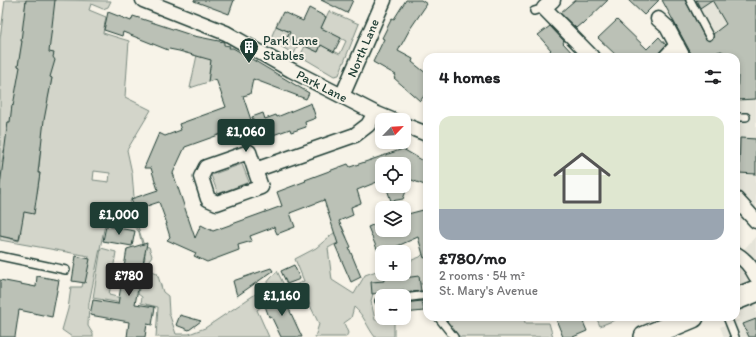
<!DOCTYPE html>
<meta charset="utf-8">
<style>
:root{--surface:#fff;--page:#f2f2f2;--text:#202124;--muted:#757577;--line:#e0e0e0;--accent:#1f3d34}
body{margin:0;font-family:Itim,sans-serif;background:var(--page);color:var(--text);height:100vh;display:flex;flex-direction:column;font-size:15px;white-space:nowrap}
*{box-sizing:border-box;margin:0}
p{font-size:13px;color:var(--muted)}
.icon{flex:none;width:22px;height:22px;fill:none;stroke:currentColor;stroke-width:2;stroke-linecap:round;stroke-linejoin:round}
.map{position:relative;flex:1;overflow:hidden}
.side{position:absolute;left:423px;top:53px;width:317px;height:268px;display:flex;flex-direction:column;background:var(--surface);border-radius:12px;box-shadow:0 2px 6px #0003}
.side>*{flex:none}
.needle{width:26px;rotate:65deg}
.fabs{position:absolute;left:375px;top:113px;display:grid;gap:8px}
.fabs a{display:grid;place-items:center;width:36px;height:36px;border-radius:8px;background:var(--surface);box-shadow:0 2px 6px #0003;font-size:20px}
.price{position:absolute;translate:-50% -34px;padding:0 9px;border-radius:4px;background:var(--accent);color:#fff;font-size:13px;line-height:26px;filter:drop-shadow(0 1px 2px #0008)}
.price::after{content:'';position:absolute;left:50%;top:24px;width:12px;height:9px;margin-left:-6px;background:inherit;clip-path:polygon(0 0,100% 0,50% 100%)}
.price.on{background:#222;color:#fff}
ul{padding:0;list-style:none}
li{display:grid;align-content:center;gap:8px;height:212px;padding:0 16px}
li+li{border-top:1px solid var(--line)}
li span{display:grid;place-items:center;height:124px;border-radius:12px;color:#555}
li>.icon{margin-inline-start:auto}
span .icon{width:72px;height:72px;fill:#fffc;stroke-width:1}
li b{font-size:17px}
h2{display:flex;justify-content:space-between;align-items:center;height:48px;padding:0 16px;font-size:17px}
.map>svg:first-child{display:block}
.built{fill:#e5e4d9}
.green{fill:#d3d5ca;stroke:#79897f;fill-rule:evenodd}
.building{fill:#bbc1b6;stroke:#1f3d34}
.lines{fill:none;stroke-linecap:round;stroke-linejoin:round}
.service-casing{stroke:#1f3d34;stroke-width:10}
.minor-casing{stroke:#1f3d34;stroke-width:17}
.primary-casing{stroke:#1f3d34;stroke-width:24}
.service{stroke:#f7f3e8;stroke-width:7}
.minor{stroke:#f7f3e8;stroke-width:14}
.primary{stroke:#f7f3e8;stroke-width:21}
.labels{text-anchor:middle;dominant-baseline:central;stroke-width:4;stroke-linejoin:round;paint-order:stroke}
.poi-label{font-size:13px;fill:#1f3d34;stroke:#f7f3e8;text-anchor:start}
.street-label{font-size:13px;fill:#1f3d34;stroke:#f7f3e8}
</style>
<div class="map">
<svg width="756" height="337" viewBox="0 0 756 337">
<rect width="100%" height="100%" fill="#f7f3e8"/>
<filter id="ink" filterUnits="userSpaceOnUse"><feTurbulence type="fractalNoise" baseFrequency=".025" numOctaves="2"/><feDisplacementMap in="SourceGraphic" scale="8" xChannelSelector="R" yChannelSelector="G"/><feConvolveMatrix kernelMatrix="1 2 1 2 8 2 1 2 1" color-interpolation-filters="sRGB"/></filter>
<g filter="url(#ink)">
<path class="built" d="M692 0H756V213L736 192V57H723Z
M756 236V337H724L720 327 739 319 736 309V258Z"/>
<path class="green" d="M5 0H26L25 10 41 12 55 0 111 1 108 7 103 9 91 4 89 10 106 17 103 33 129 41 125 97 151 110 127 150 132 173 134 197 130 201 144 246 149 247 152 256 149 260 152 271 157 273 163 292 168 296 169 313 176 334H189L205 328 260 291 277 271 284 285 279 293 304 281 295 259 316 248 342 226 347 238 328 248 332 280 354 294 365 275 382 269V274H404V263L420 257 427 250V286L422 284 405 282 402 292 390 295 384 287H375L371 301 375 320 394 319V337H375C367 327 364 315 354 307L351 318 344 323 348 333 346 337H315L319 324 303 291 297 305 285 307 278 294 257 310 269 337H156L158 307 141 303 142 297 138 294 145 257 139 232 135 227 110 221 105 224 89 303 88 326 93 334V337H72L62 330 68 309 71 287H82L89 256 0 240V236L19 241 21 231 0 208 37 193 40 173 3 167 0 195V39ZM22 45 43 72 18 66ZM20 72 52 78 48 97ZM8 122 43 127 32 146 41 147 39 167 2 162 4 150 6 151 8 134H6ZM94 171 110 173 109 182 93 180Z
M329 11 359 24 340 72 339 75 334 76 300 56 305 46 318 52 321 45 340 54 346 41 321 28Z
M276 26 290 32 287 38 299 43 294 54 270 40Z
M197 55 212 58 208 82 190 88Z
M242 164 249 182 218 194 211 175Z
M101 248 116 252 109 295 121 298V303L93 298Z
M441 317H524L525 323H549L553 337H461L453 333Z
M596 317H622L600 326Z"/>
<path class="building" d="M26 0H55L49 52 54 53 53 57 55 60 50 77 52 78 44 120 38 173H40L34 214 24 212 19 240 0 236V186L8 122H10L12 105 13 106 20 67 18 66 22 41H21Z
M194 0H234L229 14 194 1Z
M321 0H353L347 13Z
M406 0H421L427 4 410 29 398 51 413 59 412 62 427 74V92L420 101 394 78 396 75 373 62 384 39 382 38 392 18 394 19Z
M575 0H608L583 24 582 23 576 28 560 13Z
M628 0H659L644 15Z
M662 0H685L705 38 709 41 713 38V34L726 24 712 0 700 8 696 0H756V99L737 100 738 76 736 77V57H726L725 53 721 51 716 53 715 57H693Z
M309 8 326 17 321 28 341 38 334 52 321 45 318 52 287 38 290 32 276 26 283 12 303 21Z
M108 12 131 21 133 16 194 36 224 42V45L230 46 229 48H233L309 93 306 99 253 79 250 94 243 96 252 123 185 147 173 173 195 238 201 225 213 231 282 206 277 192 306 181 305 180 348 164 350 167 403 149 427 163V186L404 177V164H382V180L357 190 361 203 351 207 353 215 339 221 351 247 349 248 361 277 351 282 335 245 338 244 324 200 290 213 295 227 277 234 274 227 250 236 252 241 238 245 239 250 207 262 194 256 196 253 167 240 170 237 166 224H167L159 202 135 210 131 199 158 190 151 168H144L159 133 165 136 181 130 179 124 226 107 216 79 208 82 211 60 179 51 169 49 168 50 123 32 122 36 104 30Z
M617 20 647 49 659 37 666 45 655 57H618L598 38Z
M550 26 564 41 563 43 576 57H544L551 50 538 35Z
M311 103 316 118 305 122 306 127 291 132 290 129 259 140 252 117 263 113 265 119 276 115 277 117Z
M740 138 756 139V174L739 173Z
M386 186H408L403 199 391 201Z
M427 209V257L424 258 418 237 393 248 395 252H382L381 259 368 227 382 221V230H404V215Z
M106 226 135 231 132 246 103 241Z
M147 243 135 304 155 307 152 325 147 324 145 337H127L129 322 90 315 93 300 118 304 127 249Z
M76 256 90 259 85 283 72 281Z
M294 265 300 279 287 284 281 271Z
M271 268 273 271 237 296 233 281Z
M383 274H394L396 279 419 276 421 291 404 293V290L372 294 371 282 384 281Z
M37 276 59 280 52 317 19 310 15 337H0V280L36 287Z
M282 294 302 337H281L271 316 269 317 264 303Z
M422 301 424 311 404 313V303Z
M180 315 201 321 189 330 176 325Z
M555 317H581L587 331 573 337H563Z
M756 319V337H749L743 324Z"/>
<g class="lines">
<g class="service-casing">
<path id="service" d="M690 0 709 36
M534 11 544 8
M720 56 721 57
M736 117H746
M0 256 66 270
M404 298 427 295
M379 301 382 300
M438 317 454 337
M727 317 735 337"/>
</g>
<g class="minor-casing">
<path id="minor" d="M143 0 226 33 291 70 375 113 392 120
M553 0 544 8 592 57
M658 19 667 27 683 57
M666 57 677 45
M342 96 384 0
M404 125 427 134
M255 170 261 187 217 203 208 199 201 177 206 167 249 152 255 170 355 135 368 125 375 113
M736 199 756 221
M736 254C746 260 751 266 756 276"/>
</g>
<g class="primary-casing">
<path id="primary" d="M736 299 756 291
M645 337 693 317"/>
</g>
<use href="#service" class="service"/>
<use href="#minor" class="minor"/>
<use href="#primary" class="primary"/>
</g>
</g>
<defs>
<g id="building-pin" transform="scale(1)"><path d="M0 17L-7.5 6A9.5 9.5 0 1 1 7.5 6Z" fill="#1f3d34" stroke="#f7f3e8"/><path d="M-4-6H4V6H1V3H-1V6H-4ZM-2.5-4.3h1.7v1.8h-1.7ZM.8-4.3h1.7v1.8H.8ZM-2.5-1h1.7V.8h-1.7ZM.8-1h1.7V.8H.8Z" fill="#fff"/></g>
</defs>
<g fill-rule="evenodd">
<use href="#building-pin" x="249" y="47"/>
</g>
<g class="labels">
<g class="poi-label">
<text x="263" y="40">Park Lane<tspan x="263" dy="15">Stables</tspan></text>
</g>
<g class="street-label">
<text transform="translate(363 48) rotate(-67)">North Lane</text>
<text transform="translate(322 86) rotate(27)">Park Lane</text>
</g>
</g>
</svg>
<div class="fabs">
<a><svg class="needle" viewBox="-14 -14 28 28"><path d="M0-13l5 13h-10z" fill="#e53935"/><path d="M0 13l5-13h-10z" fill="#757577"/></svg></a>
<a><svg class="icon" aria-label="locate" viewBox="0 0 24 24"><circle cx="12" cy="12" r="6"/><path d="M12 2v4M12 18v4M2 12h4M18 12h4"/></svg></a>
<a><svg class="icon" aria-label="layers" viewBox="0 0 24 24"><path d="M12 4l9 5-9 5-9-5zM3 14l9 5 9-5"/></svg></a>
<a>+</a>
<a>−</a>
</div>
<b class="price" style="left:246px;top:153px">£1,060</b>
<b class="price" style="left:119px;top:236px">£1,000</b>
<b class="price on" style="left:129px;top:297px">£780</b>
<b class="price" style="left:282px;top:317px">£1,160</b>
<section class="side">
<h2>4 homes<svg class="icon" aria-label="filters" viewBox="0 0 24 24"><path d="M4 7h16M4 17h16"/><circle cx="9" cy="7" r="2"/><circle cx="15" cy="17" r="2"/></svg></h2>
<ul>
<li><span style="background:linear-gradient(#dfe7d0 75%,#9aa5b1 0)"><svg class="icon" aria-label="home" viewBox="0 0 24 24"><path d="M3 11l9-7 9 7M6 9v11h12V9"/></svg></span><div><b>£780/mo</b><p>2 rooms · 54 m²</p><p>St. Mary's Avenue</p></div></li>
</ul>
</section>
</div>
